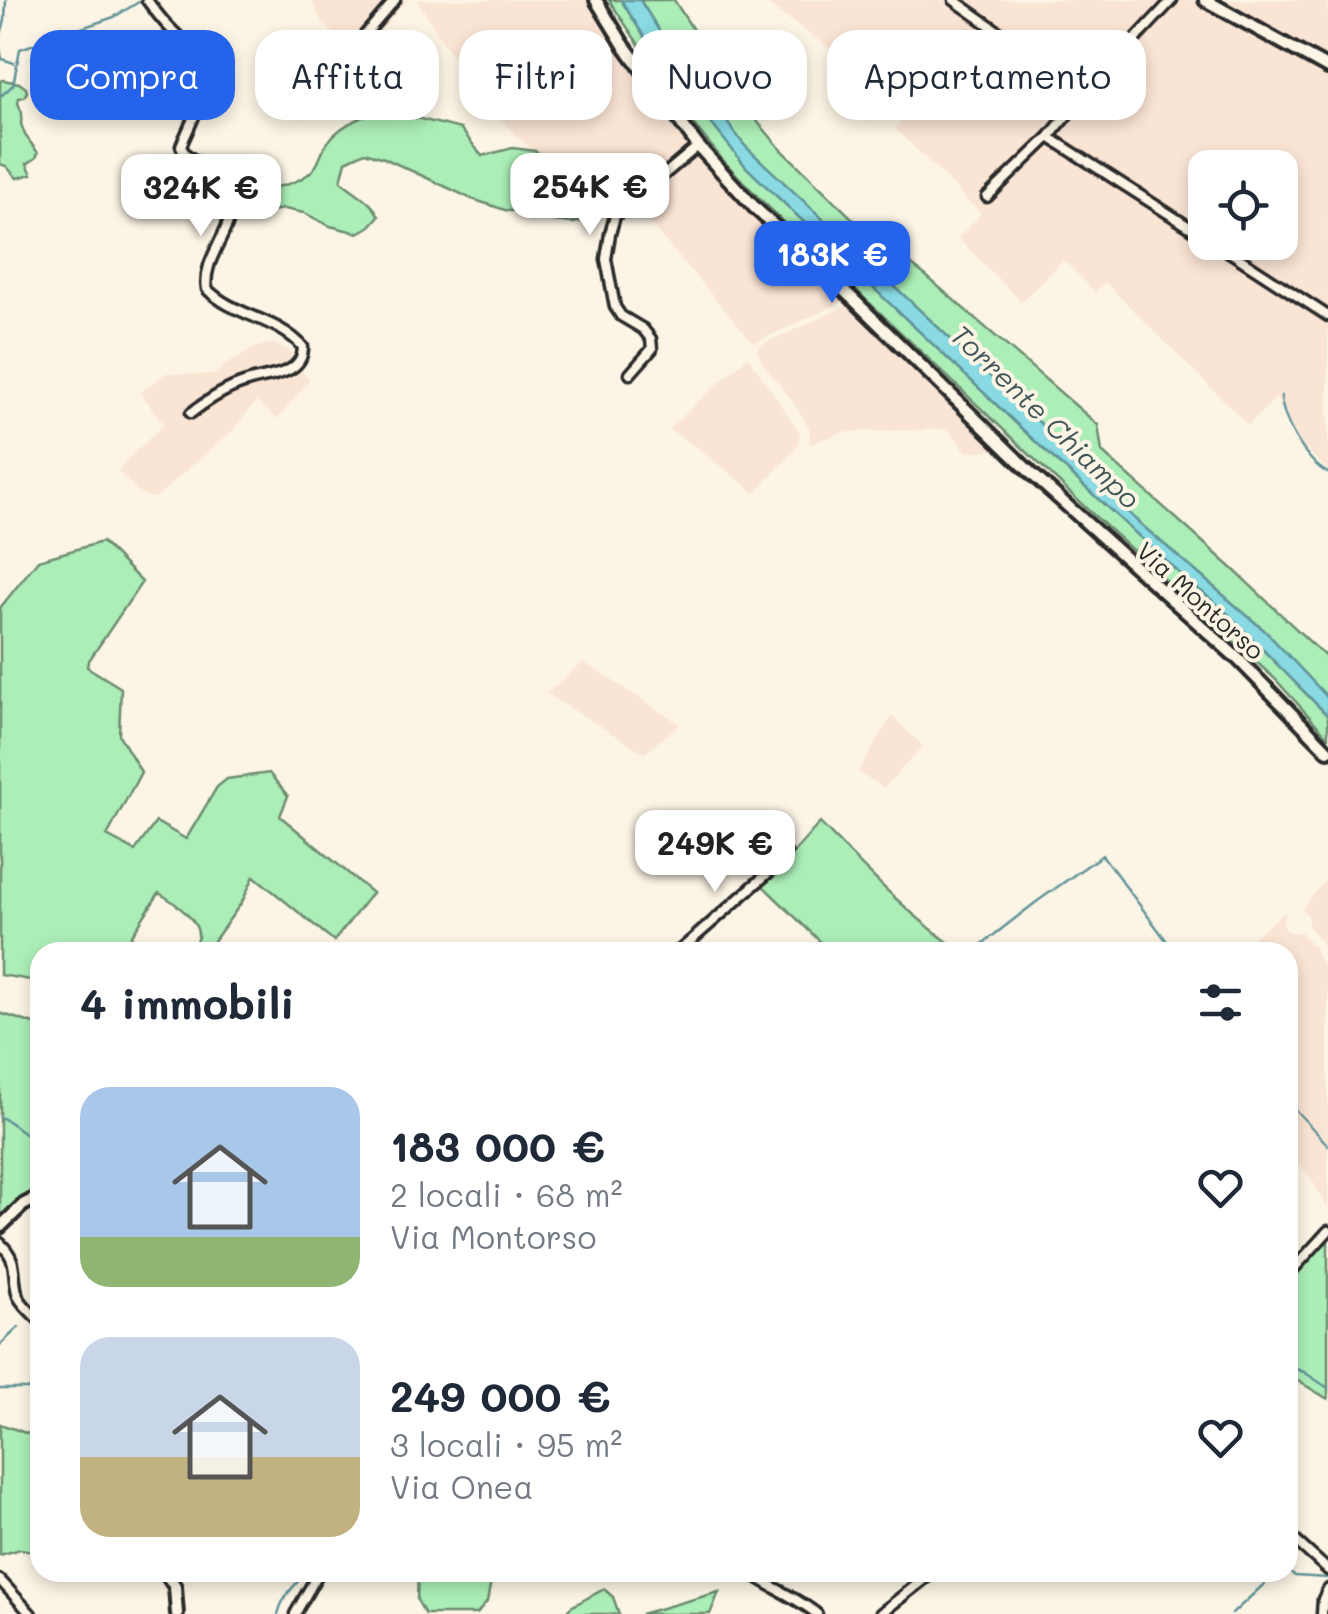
<!DOCTYPE html>
<html lang="it">
<meta charset="utf-8">
<style>
:root{--surface:#fff;--page:#f2f2f3;--text:#1f2937;--muted:#747a83;--accent:#2563eb}
body{margin:0;font-family:Mali,sans-serif;background:var(--page);color:var(--text);height:100vh;display:flex;flex-direction:column;font-size:38px;white-space:nowrap}
*{box-sizing:border-box;margin:0}
p{font-size:32px;color:var(--muted)}
.icon{flex:none;width:55px;height:55px;fill:none;stroke:currentColor;stroke-width:2;stroke-linecap:round;stroke-linejoin:round}
.map{position:relative;flex:1;overflow:hidden}
.details{position:absolute;left:30px;top:942px;width:1268px;height:640px;display:flex;flex-direction:column;background:var(--surface);border-radius:30px;box-shadow:0 5px 15px #0003}
.details>*{flex:none}
.guide{position:absolute;left:30px;top:30px;width:1270px;height:90px;display:flex;gap:20px}
.controls{position:absolute;left:1188px;top:150px;display:grid;gap:20px}
.controls a{display:grid;place-items:center;width:110px;height:110px;border-radius:20px;background:var(--surface);box-shadow:0 5px 15px #0003;font-size:50px}
.price{position:absolute;translate:-50% -85px;padding:0 22px;border-radius:20px;background:#fff;color:#222;font-size:32px;line-height:65px;filter:drop-shadow(0 2px 5px #0008)}
.price::after{content:'';position:absolute;left:50%;top:60px;width:30px;height:22px;margin-left:-15px;background:inherit;clip-path:polygon(0 0,100% 0,50% 100%)}
.price.selected{background:var(--accent);color:#fff}
ul{padding:0;list-style:none}
li{display:flex;align-items:center;gap:30px;height:250px;padding:0 50px}
li span{display:grid;place-items:center;flex:none;width:280px;height:200px;border-radius:30px;color:#555}
li>.icon{margin-inline-start:auto}
span .icon{width:120px;height:120px;fill:#fffc;stroke-width:1}
li b{font-size:42px}
h2{display:flex;justify-content:space-between;align-items:center;height:120px;padding:0 50px;font-size:42px}
.tag{padding:0 35px;border-radius:30px;background:var(--surface);box-shadow:0 5px 15px #0003;font-size:35px;line-height:90px}
.tag.selected{background:var(--accent);color:#fff}
.map>svg:first-child{display:block}
.built{fill:#fae4d4;fill-rule:evenodd}
.green{fill:#aceeb7;stroke:#6c8c71;stroke-width:2.5}
.water{fill:#89dae3;stroke:#639499;stroke-width:2.5}
.lines{fill:none;stroke-linecap:round;stroke-linejoin:round}
.stream{stroke:#639499;stroke-width:2.5}
.street-casing{stroke:#2b2b2b;stroke-width:15}
.secondary-casing{stroke:#2b2b2b;stroke-width:18}
.street{stroke:#fcf5e5;stroke-width:8}
.secondary{stroke:#fcf5e5;stroke-width:10}
.labels{text-anchor:middle;dominant-baseline:central;stroke-width:8;stroke-linejoin:round;paint-order:stroke}
.street-label{font-size:25px;fill:#2b2b2b;stroke:#fcf5e5}
.water-label{font-size:28px;font-style:italic;fill:#425759;stroke:#fcf5e5}
</style>
<div class="map">
<svg width="1328" height="1614" viewBox="0 0 1328 1614">
<rect width="100%" height="100%" fill="#fcf5e5"/>
<filter id="ink" filterUnits="userSpaceOnUse"><feTurbulence type="fractalNoise" baseFrequency=".01" numOctaves="2"/><feDisplacementMap in="SourceGraphic" scale="20" xChannelSelector="R" yChannelSelector="G"/><feConvolveMatrix kernelMatrix="1 2 1 2 8 2 1 2 1" color-interpolation-filters="sRGB"/></filter>
<g filter="url(#ink)">
<path class="built" d="M312 0H407L356 60 319 17Z
M417 0H589L669 117 689 141 847 297 838 304 754 343 636 208 615 216 520 139 473 90Z
M761 0H1328V471L1303 446 1276 398 1248 425 1105 282 1095 292 1063 260 1021 302 958 238 981 214 896 129 909 104ZM1205 168H1280V242H1205Z
M851 302 1002 449 967 452 948 429 844 432 810 444V430L796 406 764 365 759 356 758 350 761 345 838 310Z
M269 344H276L289 351 293 356 291 363 310 379 278 419 256 402 233 430 155 498 141 494 118 471 126 461 164 424 140 393 166 373 214 375 228 363 254 348Z
M748 357 800 433 798 446 755 493 698 448 668 429Z
M583 662 680 724 645 753 547 694Z
M892 716 923 746 884 788 858 772Z
M1328 877V953L1308 924V915L1302 909Z
M1286 911 1283 921 1285 929 1292 933 1301 932 1316 950 1315 953 1328 972V1209L1312 1180 1288 1153V952H1235Z"/>
<path class="green" d="M609 0H621L652 49 747 168 1038 444 1188 581 1225 611 1328 716V737L1274 678 1088 510 761 200 722 159 683 111Z
M640 0H674L734 94 780 148 860 226 925 275 1098 425 1102 452 1233 569 1328 659V698L1265 631 1137 521 1042 425 745 146 663 37Z
M3 80 19 83 26 88 27 92 24 97 19 98 18 103 22 113 21 124 25 135 38 153 36 158 27 164 32 174 17 178 6 166 0 164V81Z
M380 109 461 129 482 156 513 148 535 151 589 195 590 219 573 223 554 221 528 210 508 211 472 199 384 158 365 152 346 161 341 181C355 193 371 200 379 216L369 227 358 233 330 226 304 213 284 209 236 217 235 203 240 192C263 188 287 189 307 175 321 165 319 154 328 142 340 125 362 117 380 109Z
M102 542 142 582 88 662 87 667 121 688 119 735 141 772 107 836 135 851 156 822 186 839 217 787 227 779 269 773 288 796 280 816 372 893 334 941 254 876 242 902 206 952H191C193 947 197 942 198 936 200 920 171 900 159 893L121 952H40V1015L31 980 0 975V608L38 560Z
M820 823C865 869 909 916 962 952H831L762 885C784 866 800 844 820 823Z
M0 1013 40 1026V1197L5 1219 0 1215Z
M1328 1239V1399L1288 1375V1283Z
M0 1424 40 1438V1552L20 1549 0 1555Z
M418 1573 487 1574 491 1581 487 1602 477 1614H425L417 1600Z
M604 1589 613 1597 619 1614H564L571 1607Z
M719 1592 710 1614H641Z"/>
<path class="water" d="M621 0H640L663 37 745 146 1042 425 1137 521 1265 631 1328 698V716L1225 611 1188 581 1038 444 747 168 652 49Z"/>
<g class="lines">
<path class="stream" d="M0 38 5 20 6 0
M0 48 2 59 14 63
M0 94 2 95 13 85 20 49 114 17 142 0
M1281 396C1282 420 1306 462 1328 473
M1201 591 1240 626
M972 952 1035 903 1102 855 1175 952
M1288 1102 1328 1145
M0 1117C15 1123 25 1136 40 1143
M0 1345 19 1327
M1288 1366 1304 1372 1328 1388
M0 1389H30L40 1393
M1288 1572 1295 1576 1328 1578
M278 1614C284 1592 293 1590 305 1572
M1232 1614 1277 1572"/>
<g class="street-casing">
<path id="street" d="M147 0C155 11 163 22 173 31 186 44 203 56 204 77 205 99 189 126 181 146 188 167 221 161 230 192 240 227 201 255 207 289 233 316 278 318 303 347 303 376 267 375 247 382 226 388 208 400 191 413
M954 0 1085 93
M351 51 395 0
M1049 137 1205 237
M987 197 1049 137 1085 93 1172 0
M1214 242 1328 316
M630 374 652 349 651 339 643 329 621 316 615 307 606 259 610 234 615 216 698 146
M678 952 783 860 786 853 782 847
M0 1243C20 1262 11 1274 18 1296 22 1305 33 1314 40 1321
M1288 1275 1328 1231
M1288 1534 1328 1570
M749 1572C771 1588 796 1597 817 1614
M0 1580 31 1614
M295 1614 319 1572
M880 1614 933 1572
M1322 1614 1323 1599 1328 1589"/>
</g>
<g class="secondary-casing">
<path id="secondary" d="M596 0 623 44 698 146 755 208 852 298 1033 475 1237 658 1328 751
M1205 0 1328 68
M0 1227 23 1205 40 1196
M165 1572 175 1587 177 1614"/>
</g>
<use href="#street" class="street"/>
<use href="#secondary" class="secondary"/>
</g>
</g>
<g class="labels">
<g class="street-label">
<text transform="translate(1201 600) rotate(42)">Via Montorso</text>
</g>
<g class="water-label">
<text transform="translate(1046 416) rotate(44)">Torrente Chiampo</text>
</g>
</g>
</svg>
<div class="controls">
<a><svg class="icon" aria-label="locate" viewBox="0 0 24 24"><circle cx="12" cy="12" r="6"/><path d="M12 2v4M12 18v4M2 12h4M18 12h4"/></svg></a>
</div>
<b class="price" style="left:590px;top:238px">254K €</b>
<b class="price" style="left:201px;top:239px">324K €</b>
<b class="price selected" style="left:832px;top:306px">183K €</b>
<b class="price" style="left:715px;top:895px">249K €</b>
<div class="guide">
<a class="tag selected">Compra</a>
<a class="tag">Affitta</a>
<a class="tag">Filtri</a>
<a class="tag">Nuovo</a>
<a class="tag">Appartamento</a>
</div>
<section class="details">
<h2>4 immobili<svg class="icon" aria-label="filters" viewBox="0 0 24 24"><path d="M4 7h16M4 17h16"/><circle cx="9" cy="7" r="2"/><circle cx="15" cy="17" r="2"/></svg></h2>
<ul>
<li><span style="background:linear-gradient(#a9c7e8 75%,#8fb573 0)"><svg class="icon" aria-label="home" viewBox="0 0 24 24"><path d="M3 11l9-7 9 7M6 9v11h12V9"/></svg></span><div><b>183 000 €</b><p>2 locali · 68 m²</p><p>Via Montorso</p></div><svg class="icon" aria-label="heart" viewBox="0 0 24 24"><path d="M12 20l-8-8c-3-5 5-10 8-4 3-6 11-1 8 4z"/></svg></li>
<li><span style="background:linear-gradient(#c9d6e8 60%,#c2b280 0)"><svg class="icon" aria-label="home" viewBox="0 0 24 24"><path d="M3 11l9-7 9 7M6 9v11h12V9"/></svg></span><div><b>249 000 €</b><p>3 locali · 95 m²</p><p>Via Onea</p></div><svg class="icon" aria-label="heart" viewBox="0 0 24 24"><path d="M12 20l-8-8c-3-5 5-10 8-4 3-6 11-1 8 4z"/></svg></li>
</ul>
</section>
</div>
